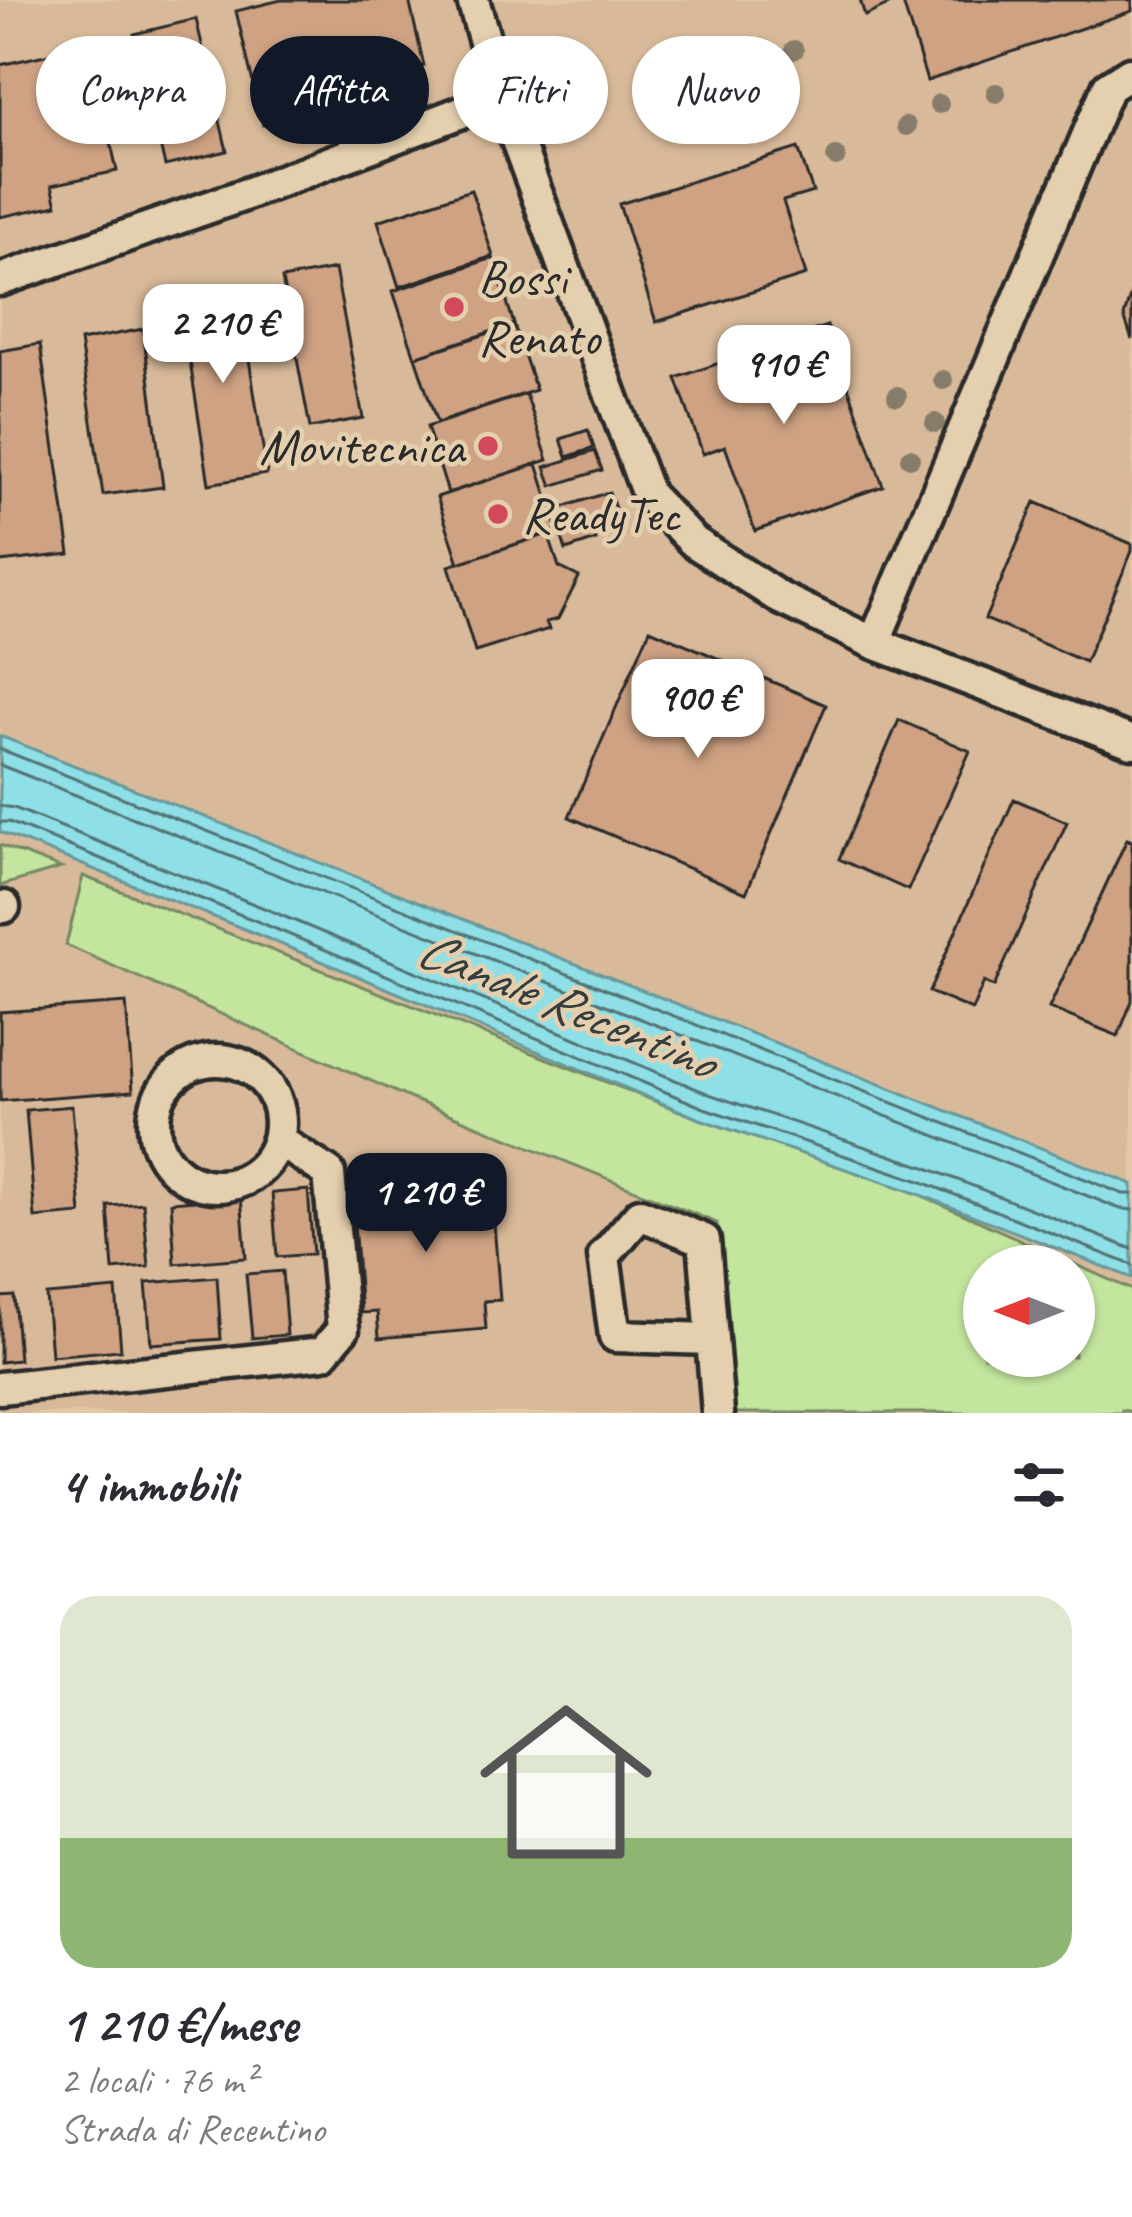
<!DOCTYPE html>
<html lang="it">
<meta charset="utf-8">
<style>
:root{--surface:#fff;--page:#f2f2f3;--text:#2b2b33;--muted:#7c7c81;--accent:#111827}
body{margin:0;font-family:Caveat,sans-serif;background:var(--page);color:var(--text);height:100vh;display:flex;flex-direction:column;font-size:45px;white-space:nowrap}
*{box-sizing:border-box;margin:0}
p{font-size:39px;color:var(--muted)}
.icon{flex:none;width:66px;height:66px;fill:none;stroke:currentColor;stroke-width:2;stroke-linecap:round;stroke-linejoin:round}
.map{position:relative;height:1413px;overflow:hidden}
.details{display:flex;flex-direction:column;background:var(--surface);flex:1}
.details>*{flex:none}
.hud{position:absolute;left:36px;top:36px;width:1062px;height:108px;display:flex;gap:24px}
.needle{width:78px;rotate:270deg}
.buttons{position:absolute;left:963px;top:1245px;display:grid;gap:24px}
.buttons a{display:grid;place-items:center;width:132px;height:132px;border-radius:50%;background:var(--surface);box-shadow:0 3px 9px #0004;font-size:60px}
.price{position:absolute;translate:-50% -102px;padding:0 27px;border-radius:24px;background:#fff;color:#222;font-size:39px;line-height:78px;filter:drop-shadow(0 3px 6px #0008)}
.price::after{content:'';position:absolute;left:50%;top:72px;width:36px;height:27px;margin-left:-18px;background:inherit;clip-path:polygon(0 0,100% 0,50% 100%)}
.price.selected{background:var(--accent);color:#fff}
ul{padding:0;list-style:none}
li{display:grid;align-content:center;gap:24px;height:636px;padding:0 60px}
li span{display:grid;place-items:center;height:372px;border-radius:36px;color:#555}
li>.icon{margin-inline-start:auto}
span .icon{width:216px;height:216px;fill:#fffc;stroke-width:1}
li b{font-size:51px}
h2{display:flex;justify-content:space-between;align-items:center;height:144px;padding:0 60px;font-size:51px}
.tag{padding:0 42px;border-radius:54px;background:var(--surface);box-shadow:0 3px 9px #0004;font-size:42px;line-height:108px}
.tag.selected{background:var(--accent);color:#fff}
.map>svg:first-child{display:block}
.built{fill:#d8ba9a;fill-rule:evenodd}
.green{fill:#c3e59e;stroke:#778864;stroke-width:3;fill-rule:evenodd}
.water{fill:#8fe0e6;stroke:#67989b;stroke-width:3}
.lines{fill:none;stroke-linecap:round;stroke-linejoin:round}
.shore{stroke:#537376;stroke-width:3}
.building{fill:#cea283;stroke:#2b2b2b;stroke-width:3}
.minor-casing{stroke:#2b2b2b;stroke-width:39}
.minor{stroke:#e4cfae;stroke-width:30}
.tree{fill:#867c69}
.poi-dot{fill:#d1495b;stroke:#e4cfae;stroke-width:4.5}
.labels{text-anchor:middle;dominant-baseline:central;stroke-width:9;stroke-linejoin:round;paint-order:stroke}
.poi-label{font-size:51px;fill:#2b2b2b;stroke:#e4cfae;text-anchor:start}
.water-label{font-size:54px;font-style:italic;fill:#353d3e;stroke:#e4cfae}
</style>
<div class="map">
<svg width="1132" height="1413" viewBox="0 0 1132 1413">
<rect width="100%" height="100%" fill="#e2c8a7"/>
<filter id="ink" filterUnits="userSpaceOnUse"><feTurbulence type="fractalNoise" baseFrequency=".00833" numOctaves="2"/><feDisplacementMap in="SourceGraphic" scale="24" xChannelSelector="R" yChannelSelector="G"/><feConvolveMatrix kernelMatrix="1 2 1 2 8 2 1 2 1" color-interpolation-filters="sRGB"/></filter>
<g filter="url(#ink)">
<path class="built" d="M0 0H1132V1413H0ZM984 1266H1074V1356H984Z"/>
<path class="green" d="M0 845 61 868 0 886Z
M83 876 700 1119 916 1193 1132 1290V1412L1122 1410V1413H731L717 1223 412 1099 66 945ZM984 1266H1074V1356H984Z"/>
<path class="water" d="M0 736 1132 1184V1278L916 1193 700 1119 254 933 0 832Z"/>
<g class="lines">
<path class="shore" d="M0 749 1123 1194H1132
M0 765 1118 1208 1132 1210
M0 806 14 808 264 908 709 1094 925 1167 1132 1249
M0 822H9L259 922 704 1108 920 1181 1132 1265"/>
</g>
<path class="building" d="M281 0H409L424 66 362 80 365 94 328 102 330 110 263 125 236 11Z
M860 0H899L865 16Z
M902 0H1132V11L927 81Z
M196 19 227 151 165 166 134 34Z
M90 45 117 171 52 185 57 205 0 217V65Z
M798 148 813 192 783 201 806 275 656 322 619 204Z
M471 190 493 256 399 287 378 221Z
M493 258 514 324 415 357 393 291Z
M335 269 363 418 310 428 282 279Z
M238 289 267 474 209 484 180 298Z
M1132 290V340L1124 316Z
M514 325 536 390 437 423 415 357Z
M827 326 883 486 755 531 725 446 703 454 676 378Z
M143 329 163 487 103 495 80 341Z
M40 344 70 554 0 562V351Z
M526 394 548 460 448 493 427 427Z
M588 430 594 448 567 457 561 439Z
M595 451 602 470 552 486 545 467Z
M537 464 558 530 459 563 437 497Z
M609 492 616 511 566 527 560 508Z
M1035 502 1132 544V551L1085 662 985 619Z
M590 522 596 540 566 550 560 532Z
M548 534 559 567 579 577 558 619 546 622 549 629 475 652 449 566Z
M650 629 826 705 746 893 569 817Z
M899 720 970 751 908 890 839 859Z
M1014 799 1067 822 994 987 984 982 972 1010 929 992Z
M1127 839 1132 841V1001L1118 1036 1049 1008Z
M126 1003 133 1091 0 1101V1012Z
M72 1106 81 1214 35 1218 26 1110Z
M471 1171 473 1199 492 1198 500 1300 484 1301 486 1329 379 1338 377 1312 361 1313 353 1210 369 1208 367 1180Z
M308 1190 313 1254 277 1257 272 1193Z
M241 1196 246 1258 175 1264 171 1202Z
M143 1203 149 1267 113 1270 108 1206Z
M282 1271 287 1335 252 1338 246 1274Z
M217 1277 221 1339 151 1344 146 1283Z
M116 1289 121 1350 51 1356 46 1295Z
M14 1296 19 1360 0 1362V1297Z"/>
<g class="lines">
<g class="minor-casing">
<path id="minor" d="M473 0 501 97 648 495 694 542 780 598 874 643 1132 742
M0 280 241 196 501 97
M874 643 1108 87 1130 73
M0 907H4
M154 1123a63 63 0 1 1 126 0a63 63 0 1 1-126 0Z
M712 1339 615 1336 604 1256 640 1214 704 1240 718 1413
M0 1388 323 1353 343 1329 329 1173 278 1140"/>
</g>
<use href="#minor" class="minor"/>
</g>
<g class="tree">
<circle cx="794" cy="50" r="10"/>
<circle cx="996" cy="93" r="10"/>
<circle cx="939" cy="104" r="10"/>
<circle cx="906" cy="126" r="10"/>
<circle cx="836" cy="157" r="10"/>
<circle cx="943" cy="380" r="10"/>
<circle cx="897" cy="396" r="10"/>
<circle cx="935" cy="423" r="10"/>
<circle cx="910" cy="458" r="10"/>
</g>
</g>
<g class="poi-dot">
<circle cx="454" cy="307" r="12"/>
<circle cx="488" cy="446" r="12"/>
<circle cx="498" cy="514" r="12"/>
</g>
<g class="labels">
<g class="poi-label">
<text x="478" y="278">Bossi<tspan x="478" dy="59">Renato</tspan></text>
<text x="464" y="446" text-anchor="end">Movitecnica</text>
<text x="522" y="514">ReadyTec</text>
</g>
<g class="water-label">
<text transform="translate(566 1004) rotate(22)">Canale Recentino</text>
</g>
</g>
</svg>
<div class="buttons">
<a><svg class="needle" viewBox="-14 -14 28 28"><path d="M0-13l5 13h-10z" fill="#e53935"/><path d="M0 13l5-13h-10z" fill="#7c7c81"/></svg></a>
</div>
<b class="price" style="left:223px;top:386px">2 210 €</b>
<b class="price" style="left:784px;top:427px">910 €</b>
<b class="price" style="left:698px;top:761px">900 €</b>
<b class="price selected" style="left:426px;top:1255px">1 210 €</b>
<div class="hud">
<a class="tag">Compra</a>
<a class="tag selected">Affitta</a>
<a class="tag">Filtri</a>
<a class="tag">Nuovo</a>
</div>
</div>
<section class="details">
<h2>4 immobili<svg class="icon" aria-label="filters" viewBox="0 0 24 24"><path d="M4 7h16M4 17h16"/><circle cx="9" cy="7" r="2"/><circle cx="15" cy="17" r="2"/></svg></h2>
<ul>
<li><span style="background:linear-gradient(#dfe7d0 65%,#8fb573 0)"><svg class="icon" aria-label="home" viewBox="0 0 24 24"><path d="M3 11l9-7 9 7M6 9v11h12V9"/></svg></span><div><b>1 210 €/mese</b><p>2 locali · 76 m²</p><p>Strada di Recentino</p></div></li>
</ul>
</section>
